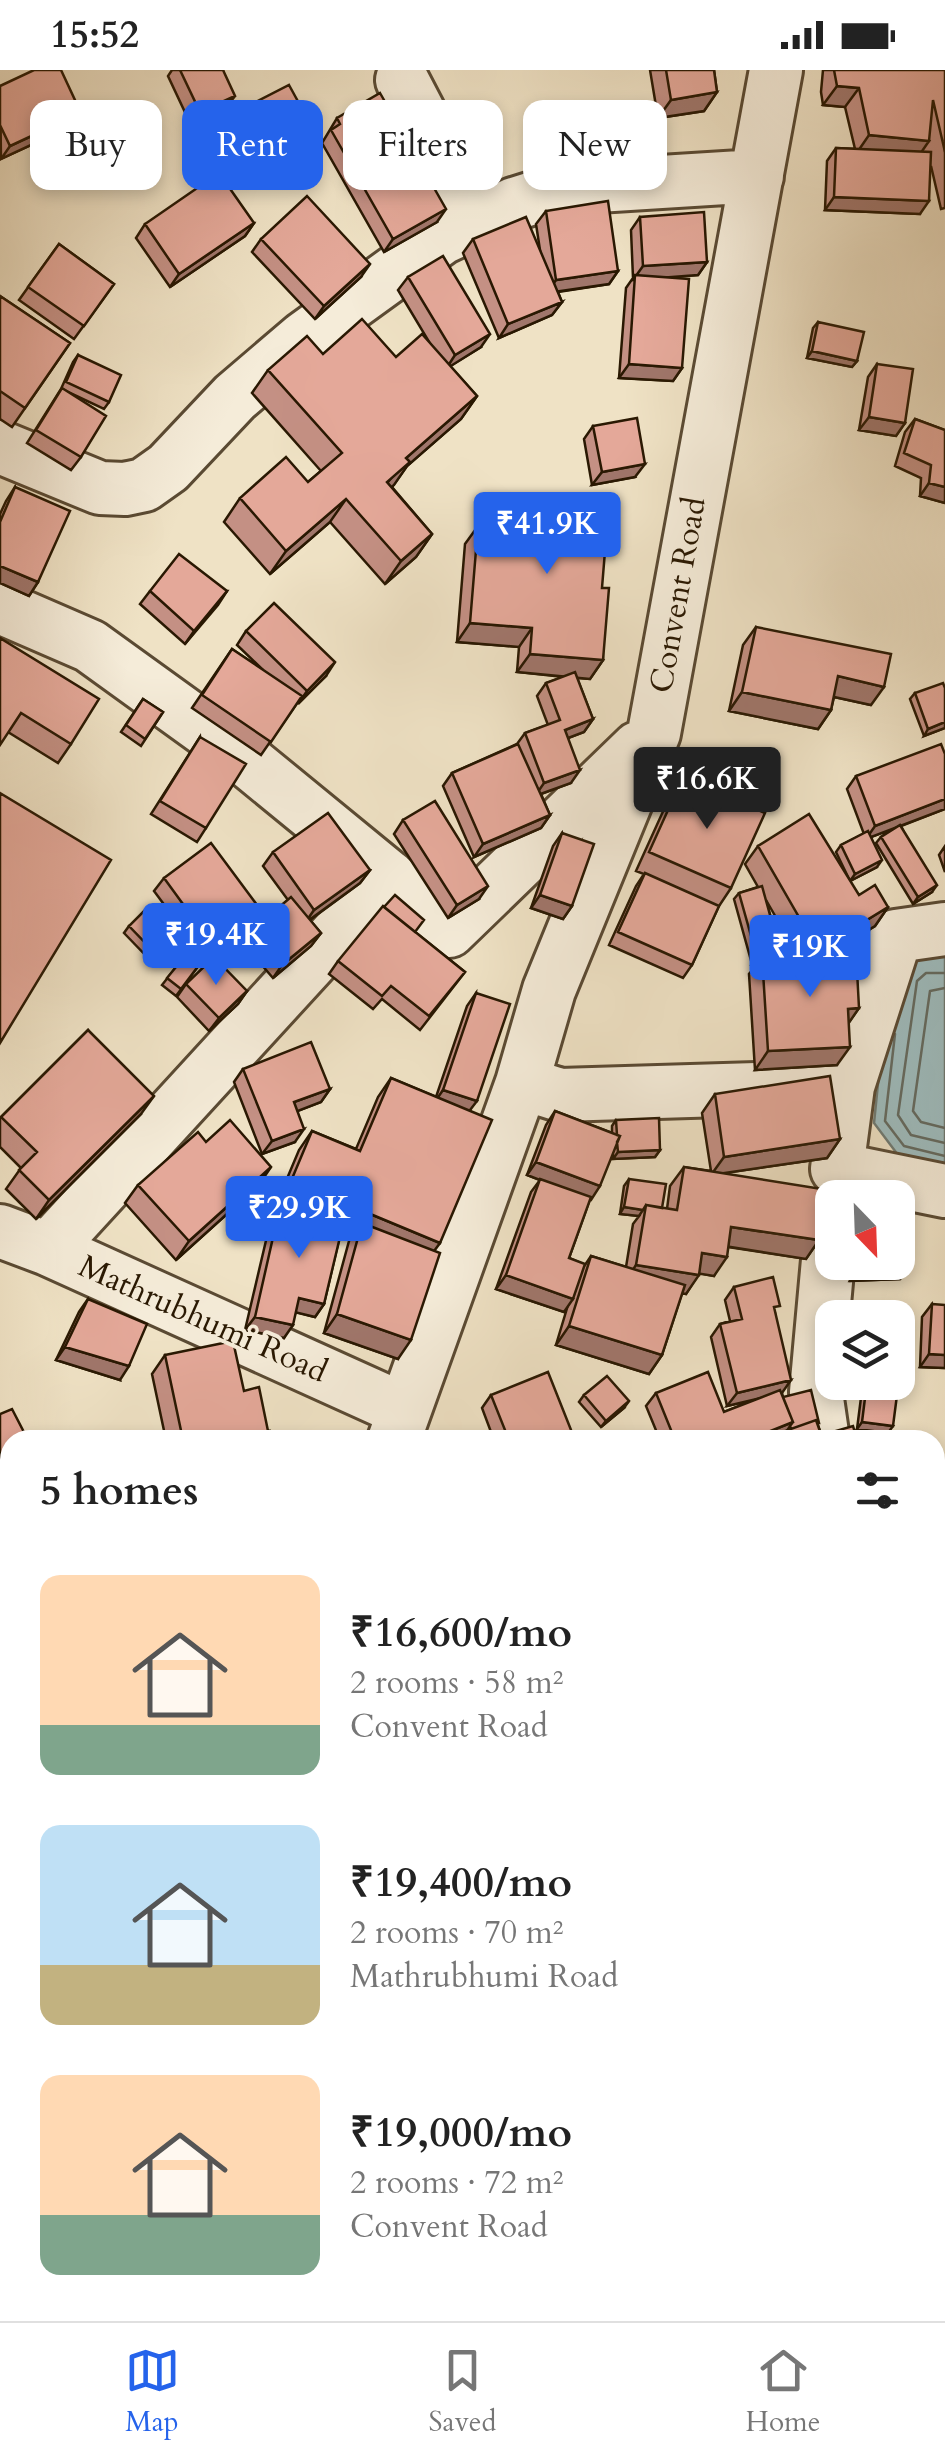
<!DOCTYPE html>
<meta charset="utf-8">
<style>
:root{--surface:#fff;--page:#f6f6f6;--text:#222;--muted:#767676;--line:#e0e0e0;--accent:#2563eb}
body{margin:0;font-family:Cardo,serif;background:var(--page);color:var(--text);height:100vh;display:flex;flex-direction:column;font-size:38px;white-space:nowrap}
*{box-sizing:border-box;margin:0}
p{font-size:32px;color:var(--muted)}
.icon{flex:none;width:55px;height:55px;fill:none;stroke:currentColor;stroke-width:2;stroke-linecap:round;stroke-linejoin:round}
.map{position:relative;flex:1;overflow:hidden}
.details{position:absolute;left:0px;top:1360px;width:945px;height:892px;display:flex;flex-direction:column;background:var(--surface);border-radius:30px 30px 0 0;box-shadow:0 5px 15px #0003}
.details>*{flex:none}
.hud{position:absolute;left:30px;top:30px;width:885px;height:90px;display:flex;gap:20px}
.needle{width:65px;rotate:157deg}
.controls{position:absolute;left:815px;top:1110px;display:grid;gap:20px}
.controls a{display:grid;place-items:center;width:100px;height:100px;border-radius:20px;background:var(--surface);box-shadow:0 5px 15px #0003;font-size:50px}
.price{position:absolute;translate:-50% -85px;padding:0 22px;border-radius:10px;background:var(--accent);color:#fff;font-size:32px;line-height:65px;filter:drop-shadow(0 2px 5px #0008)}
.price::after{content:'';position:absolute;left:50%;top:60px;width:30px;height:22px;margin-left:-15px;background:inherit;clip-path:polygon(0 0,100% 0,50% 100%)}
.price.current{background:#222;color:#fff}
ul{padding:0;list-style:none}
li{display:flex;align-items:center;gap:30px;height:250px;padding:0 40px}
li span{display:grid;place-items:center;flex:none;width:280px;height:200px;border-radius:20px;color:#555}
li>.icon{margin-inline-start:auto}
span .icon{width:120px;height:120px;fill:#fffc;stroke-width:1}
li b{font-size:42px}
h2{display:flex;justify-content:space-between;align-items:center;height:120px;padding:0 40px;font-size:42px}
.chip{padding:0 35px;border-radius:20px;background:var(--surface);box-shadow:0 5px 15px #0003;font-size:35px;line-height:90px}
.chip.current{background:var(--accent);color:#fff}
.status{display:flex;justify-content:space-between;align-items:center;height:70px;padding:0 50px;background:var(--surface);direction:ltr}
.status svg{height:28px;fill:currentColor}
.tab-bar{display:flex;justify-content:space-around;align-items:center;height:140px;border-top:2px solid var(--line);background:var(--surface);font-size:28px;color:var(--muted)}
.tab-bar a{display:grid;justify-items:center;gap:5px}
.tab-bar .current{color:var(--accent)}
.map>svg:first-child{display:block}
.water{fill:#9ebcbe;stroke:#6f7a73;stroke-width:2.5}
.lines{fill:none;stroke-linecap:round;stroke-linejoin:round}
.shore{stroke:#646a60;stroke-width:2.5}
.minor-casing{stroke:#5a4a33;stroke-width:58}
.minor{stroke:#f5ecd9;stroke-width:52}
.wall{fill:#c49084;stroke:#291802;stroke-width:2.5;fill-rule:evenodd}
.shaded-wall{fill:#a0766b;stroke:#291802;stroke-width:2.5}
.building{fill:#e4a899;stroke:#291802;stroke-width:2.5}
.labels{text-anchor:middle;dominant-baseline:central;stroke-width:8;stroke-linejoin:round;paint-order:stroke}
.street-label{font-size:32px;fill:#291802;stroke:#f5ecd9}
</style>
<div class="status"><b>15:52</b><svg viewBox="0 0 49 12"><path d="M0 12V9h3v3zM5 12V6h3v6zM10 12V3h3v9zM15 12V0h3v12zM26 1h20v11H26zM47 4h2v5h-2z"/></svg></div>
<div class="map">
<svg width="945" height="2251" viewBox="0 0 945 2251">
<rect width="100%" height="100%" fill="#efe2c5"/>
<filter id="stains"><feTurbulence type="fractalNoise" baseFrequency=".002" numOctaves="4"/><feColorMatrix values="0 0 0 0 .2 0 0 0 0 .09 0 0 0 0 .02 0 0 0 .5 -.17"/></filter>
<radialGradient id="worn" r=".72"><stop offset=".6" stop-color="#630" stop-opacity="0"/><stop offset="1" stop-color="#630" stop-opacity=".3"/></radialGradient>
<path class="water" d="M945 880V1096L898 1085 874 1053 881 984 896 896Z"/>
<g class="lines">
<path class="shore" d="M945 903H926L917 911 898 1045 911 1065 945 1073
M945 918 930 921 913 1041 921 1052 945 1058
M895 964 885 1051 904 1076 945 1086"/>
<g class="minor-casing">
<path id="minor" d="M402 10 476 152
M0 377 100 418 125 419 144 415 168 398 235 327 304 268 442 168 514 134 565 118 757 106
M0 537 90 576 234 680 389 807 449 861 638 678
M945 859 896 866 848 1016 837 1099 945 1121
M522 1013 560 1025 818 1017
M0 1161 48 1179 404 1340
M48 1179 389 807
M394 1370 522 1013 549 920 654 663 776 0
M823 1370 816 1322 832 1146
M0 1769 10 1777
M935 1779H945
M935 1935H945
M935 2166 945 2169
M485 2251 487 2242
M835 2251 836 2242"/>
</g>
<use href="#minor" class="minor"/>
</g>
<path class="wall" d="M172 0H223L225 39 191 55 168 6Z
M650 0H714L717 22 704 41 658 48Z
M823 0H945V138L941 139 931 96 920 144 825 140 827 91 836 78 855 79 845 37 823 35 821 22Z
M0 16 72 56 1 89Z
M242 39 302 71 256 95 233 52Z
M337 48 437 152 384 182 322 73Z
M546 141 618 201 609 214 558 222 562 232 552 245 499 268 463 183 473 169 540 180 536 154Z
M640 147 707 192 698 205 666 207 682 298 673 311 619 308 626 218 633 208 631 160Z
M254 153 245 166 170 217 136 168 145 154Z
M261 169 361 207 315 249 252 182Z
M59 174 114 214 74 269 19 230Z
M408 207 481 277 450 296 477 326 461 349 407 396 392 417 432 464 416 487 385 514 330 452 270 504 224 452 240 428 308 412 321 401 252 323 268 300 323 284 396 287 431 275 398 220Z
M0 226 70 273 12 357 0 349Z
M818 252 857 291 852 297 807 288 813 258Z
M78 285 109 332 104 339 66 321 81 387 71 400 27 373 61 319 73 292Z
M877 294 905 353 896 366 859 360 868 307Z
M915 349 945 360V433L920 426 921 408 895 396 905 362Z
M593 356 635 407 592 415 584 369Z
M15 417 38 512 29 526 0 513V444L6 431Z
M524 425 602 518 603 590 590 609 577 608 593 649 584 662 568 668 571 713 541 724 550 745 541 758 474 787 443 716 452 703 517 674 525 663 548 655 537 626 546 613 564 607 517 602 519 577 457 572 465 474 478 456 510 458 511 443Z
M150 521H227L185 574 140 534Z
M756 557 871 635 834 627 831 640 818 659 729 641 743 575Z
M246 561 326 606 297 633 261 685 192 638 232 579 263 600 237 575Z
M0 568 71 674 58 693 8 662Z
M915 623 945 658 924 666 910 629Z
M143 629 163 642 141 676 121 662Z
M200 667 206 758 197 772 151 744Z
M945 684V739L901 756 932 822 913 834 876 773 881 767 894 758 871 767 877 797 850 811 836 782 841 775 864 764 847 719 856 706Z
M683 707 731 818 719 836 692 895 683 908 609 875 636 816 644 804 636 801 670 726Z
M403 750 479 829 448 848 394 764Z
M562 763 572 836 563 849 531 838 553 776Z
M758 776 859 825 888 837 875 856 832 882 859 938 849 952 837 995 755 1000 749 904 758 893 752 894 734 829 739 823 758 817 745 794ZM766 830 797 884 777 885 780 881Z
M945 776V802L939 785Z
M273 782 370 800 360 813 310 850 321 863 311 876 273 908 243 873 252 860 288 830 263 796Z
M164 808 251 852 203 887 154 821Z
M129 856 174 869 152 892 124 863Z
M415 862 465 902 420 960 382 929 373 939 329 904 338 891Z
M189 881 202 891 176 926 162 915Z
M186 914 247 921 238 934 209 961 177 927Z
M476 923 470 1041 434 1181 398 1289 324 1263 349 1171 355 1162 342 1157 324 1234 315 1247 296 1242 284 1268 245 1260 272 1145 281 1132H284L278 1130 299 1080 312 1061 356 1079 378 1027 391 1008 436 1027 467 936Z
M88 960 141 1044 36 1149 6 1119 21 1098 0 1077V1048Z
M243 999 330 1019 321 1032 297 1041 295 1072 262 1084 234 1012Z
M715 1024 840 1069 827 1088 724 1103 819 1170 806 1189 728 1177 714 1206 699 1203 686 1224 682 1223 662 1285 649 1304 556 1275 568 1235 564 1242 496 1219 531 1122 540 1110 527 1105 546 1055 555 1041 612 1063V1056L616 1050 660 1080 655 1087 613 1089V1084L590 1129 569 1188 585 1195 591 1186 626 1197 633 1154 639 1146 620 1144 624 1116 629 1109 662 1138 667 1139 670 1116 684 1097 711 1101 702 1043Z
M206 1072 258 1116 176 1190 125 1133 138 1115Z
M857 1117V1128H850Z
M905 1156 909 1196 900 1209 850 1211 849 1192H898Z
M734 1217 775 1243 782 1323 783 1327 818 1355 823 1370H660L646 1336 656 1323 724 1342 757 1329 727 1336 711 1267 720 1254 730 1251 725 1230Z
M88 1229 120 1310 56 1290 79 1242Z
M932 1234 945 1298 920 1297 922 1247Z
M165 1285 244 1321 261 1370H166L152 1304Z
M863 1312H898L888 1363 857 1359Z
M491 1325 575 1370H494L482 1338Z
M584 1325 624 1338 601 1357 579 1332Z
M10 1448V1587L0 1565V1452Z
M945 1827V1892L935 1858V1834L939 1828Z
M8 2096 10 2097V2242L79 2251H0V2223L5 2193H0V2107Z
M281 2242H451L449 2251H279Z
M566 2242H652V2251H565Z
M717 2242H822L816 2251H716Z"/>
<path class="shaded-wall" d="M837 16 859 18 845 37 823 35Z
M717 22 704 41 658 48 671 30Z
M235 26 225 39 191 55 200 42Z
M81 43 72 56 1 89 10 76Z
M312 57 302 71 256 95 266 82Z
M869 65 929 71 916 90 856 84Z
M834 127 929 131 920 144 825 140Z
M446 139 437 152 384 182 393 169Z
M254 153 245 166 170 217 179 204Z
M707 192 698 205 633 210 643 196Z
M370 194 361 207 315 249 324 236Z
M618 201 609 214 547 223 556 210Z
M562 232 552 245 499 268 508 254Z
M490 264 481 277 446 299 455 285Z
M812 281 857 291 852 297 807 288Z
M629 294 682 298 673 311 619 308Z
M477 326 461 349 407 396 394 415 371 435 406 388Z
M869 347 905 353 896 366 859 360Z
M645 394 635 407 592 415 602 402Z
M929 413 945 417V433L920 426Z
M346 429 330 452 270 504 286 481Z
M432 464 416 487 385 514 401 491Z
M0 496 38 512 29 526 0 513Z
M227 521 218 535 185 574 194 561Z
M470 553 532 558 519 577 457 572Z
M530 584 603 590 590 609 517 602Z
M335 592 326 606 298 634 307 621Z
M838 606 884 617 871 635 825 625Z
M742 622 831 640 818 659 729 641Z
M593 649 584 662 555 673 565 660Z
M945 652V658L924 666 928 659Z
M580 700 571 713 535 726 544 713Z
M945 729V739L866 769 875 756Z
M550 745 541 758 474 787 483 774Z
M882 790 877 797 850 811 855 804Z
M370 800 360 813 305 853 314 840Z
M937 815 932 822 913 834 918 827Z
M488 816 479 829 448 848 457 835Z
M540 825 572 836 563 849 531 838Z
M888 837 875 856 805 898 818 880Z
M260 839 251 852 203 887 212 874Z
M321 863 311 876 273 908 282 895Z
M780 881 775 888 762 886 758 893 752 894 757 887Z
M247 921 238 934 209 961 219 948Z
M859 938 846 957 848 939Z
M850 977 837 995 755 1000 768 981Z
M330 1019 321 1032 285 1046 294 1032Z
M443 1020 477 1031 467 1044 434 1033Z
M154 1026 141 1044 36 1149 49 1130Z
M304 1059 295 1072 262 1084 272 1071Z
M840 1069 827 1088 711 1105 724 1087Z
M660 1080 655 1087 613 1089 618 1082Z
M536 1092 600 1116 591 1130 527 1105Z
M271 1097 258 1116 176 1190 189 1171Z
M291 1111 440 1173 426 1192 362 1153 355 1162 278 1130Z
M624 1137 643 1140 639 1146 620 1144Z
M731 1157 819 1170 806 1189 718 1175Z
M702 1183 727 1187 714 1206 689 1202Z
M636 1195 699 1205 686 1224 623 1214Z
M909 1196 900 1209 850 1211 859 1198Z
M506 1205 573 1229 564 1242 496 1219Z
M299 1228 324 1234 315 1247 290 1241Z
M337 1244 411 1270 398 1289 324 1263Z
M255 1247 293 1255 284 1268 245 1260Z
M569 1256 662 1285 649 1304 556 1275Z
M65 1277 129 1296 120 1310 56 1290Z
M929 1284 945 1285V1298L920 1297Z
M791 1310 782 1323 727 1336 737 1323Z
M629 1331 624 1338 601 1357 606 1351Z
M793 1352 784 1365 771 1370H748Z
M862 1352 893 1356 888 1363 857 1359Z
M268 1361 261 1370H238L240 1366Z
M10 1414V1424L0 1427V1417Z
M935 1634H945V1651L935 1652Z
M10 1649V1659L0 1663V1653Z
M10 1707V1716L0 1720V1711Z
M945 1743V1760L935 1761V1744Z
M945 2004V2017L935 2018V2005Z
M935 2101H945V2113L935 2114Z
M0 2173 10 2174V2186L5 2193H0Z
M289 2242H303L347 2251H283Z
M806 2242H822L816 2251H800Z"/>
<path class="building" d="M34 0H61L81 43 10 76 0 55V16Z
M180 0H223L235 26 200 42Z
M666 0H714L717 22 671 30Z
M834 0H945V82L933 30 929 71 869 65 859 18 837 16Z
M289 15 312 57 266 82 242 39Z
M380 23 446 139 393 169 331 60 340 54 337 48Z
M836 78 931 82 929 131 834 127Z
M219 103 254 153 179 204 145 154Z
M307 126 370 194 324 236 261 169Z
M608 131 618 201 556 210 546 141Z
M704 142 707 192 643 196 640 147Z
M526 147 562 232 508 254 473 169Z
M59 174 114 214 84 256 28 217Z
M443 186 490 264 455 285 408 207Z
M635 205 689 209 682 298 629 294Z
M0 226 70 273 25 338 0 321Z
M362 249 396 287 422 264 477 326 406 388 410 392 387 412 432 464 401 491 346 429 286 481 240 428 286 387 308 412 342 383 268 300 307 266 323 284Z
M818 252 864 262 857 291 812 281Z
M78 285 121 305 109 332 66 312Z
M877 294 913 299 905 353 869 347Z
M62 318 106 346 81 387 36 360Z
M637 348 645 394 602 402 593 356Z
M915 349 945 360V417L929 413 931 395 904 383Z
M15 417 70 441 38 512 0 496V452Z
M524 425 609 432 602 518H609L603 590 530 584 532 558 470 553 478 456 521 459Z
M179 484 227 521 194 561 150 521Z
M274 533 335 592 307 621 246 561Z
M756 557 891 584 884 617 838 606 831 640 742 622Z
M0 568 99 629 71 674 21 643 0 675Z
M232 579 302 626 271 672 202 625Z
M575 602 593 649 565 660 580 700 544 713 525 663 560 650 546 613Z
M943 613 945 618V652L928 659 915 623Z
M143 629 163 642 145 669 126 655Z
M200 667 246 694 206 758 160 731Z
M518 674 550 745 483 774 452 703Z
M941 674 945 684V729L875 756 856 706Z
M683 707 765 743 731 818 649 782Z
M0 723 111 790 0 973Z
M435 731 488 816 457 835 403 750Z
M328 743 370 800 314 840 273 782Z
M809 744 859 825 875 815 888 837 818 880 758 776Z
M900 755 937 815 918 827 881 767Z
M868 761 882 790 855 804 841 775Z
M562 763 594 774 572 836 540 825Z
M211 773 260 839 212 874 164 808Z
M645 803 719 836 692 895 618 862Z
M762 816 780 881 757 887 739 823Z
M395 825 424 850 415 862 384 837Z
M291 827 321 863 282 895 252 860Z
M383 836 465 902 429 946 391 916 382 926 338 891Z
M146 839 174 869 157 885 129 856Z
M189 881 202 891 181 919 167 908Z
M856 881 859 938 848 939 850 977 768 981 762 886Z
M214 887 247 921 219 948 186 914Z
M476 923 510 934 477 1031 443 1020Z
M88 960 154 1026 49 1130 19 1100 37 1082 1 1047Z
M311 972 330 1019 294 1032 304 1059 272 1071 243 999Z
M830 1006 840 1069 724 1087 715 1024Z
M391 1008 492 1050 440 1173 291 1111 312 1061 360 1081Z
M555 1041 620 1066 600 1116 536 1092Z
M659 1048 660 1080 618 1082 617 1072 620 1066 617 1065 616 1050Z
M230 1050 271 1097 189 1171 138 1115 198 1062 206 1072Z
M684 1097 828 1120 819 1170 731 1157 727 1187 702 1183 699 1205 636 1195 646 1135 677 1140Z
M540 1109 591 1127 569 1188 585 1194 573 1229 506 1205Z
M629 1109 666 1114 662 1138 646 1135 643 1140 624 1137Z
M905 1116V1156H908L909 1196 859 1198V1192H898V1128H857V1117Z
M281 1132 345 1146 324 1234 299 1228 293 1255 255 1247Z
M362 1153 440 1183 411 1270 337 1244Z
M591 1186 685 1215 662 1285 569 1256Z
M773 1207 780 1236 774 1237 791 1310 737 1323 720 1254 742 1249 734 1217Z
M88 1229 147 1254 129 1296 65 1277Z
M932 1234 945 1235V1285L929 1284Z
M233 1271 244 1321 259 1317 268 1361 240 1366 241 1370H183L165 1285Z
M898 1301 900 1302 893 1356 862 1352 867 1312H898Z
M548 1302 575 1370H509L491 1325Z
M708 1302 724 1342 780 1320 793 1352 748 1370H675L656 1323Z
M607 1306 629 1331 606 1351 584 1325Z
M811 1320 819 1353H817L816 1350 791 1359 790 1356 793 1352 783 1327Z
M12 1339 28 1370H10V1414L0 1417V1344Z
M816 1350 823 1370H760Z
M853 1356 857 1370H834L832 1362Z
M10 1448V1498L0 1476V1452Z
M0 1497 7 1515 10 1513V1553L0 1531Z
M945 1551V1634H935V1552Z
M0 1574 10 1598V1649L0 1653Z
M945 1639V1743L935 1744V1640Z
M10 1658V1707L0 1711V1662Z
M945 1827V1848L939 1828Z
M945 1935V2004L935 2005V1936Z
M945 2013V2101H935V2014Z
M8 2096 10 2097V2174L0 2173V2121Z
M10 2223V2242H81L79 2251H5Z
M303 2242H451L449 2251H347Z
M578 2242H652V2251H577Z
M727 2242H810L809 2251H726Z
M849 2249H891V2251H849Z"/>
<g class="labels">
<g class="street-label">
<text transform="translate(678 525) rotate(-80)">Convent Road</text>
<text transform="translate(203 1249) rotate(24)">Mathrubhumi Road</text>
</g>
</g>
<rect width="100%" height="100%" filter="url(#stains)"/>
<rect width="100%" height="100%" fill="url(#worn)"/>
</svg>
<div class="controls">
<a><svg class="needle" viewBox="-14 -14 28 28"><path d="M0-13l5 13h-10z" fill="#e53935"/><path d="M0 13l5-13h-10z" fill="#767676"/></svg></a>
<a><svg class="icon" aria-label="layers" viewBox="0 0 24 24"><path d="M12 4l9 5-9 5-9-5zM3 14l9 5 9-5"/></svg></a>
</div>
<b class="price" style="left:547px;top:507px">₹41.9K</b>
<b class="price current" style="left:707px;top:762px">₹16.6K</b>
<b class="price" style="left:216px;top:918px">₹19.4K</b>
<b class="price" style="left:810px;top:930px">₹19K</b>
<b class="price" style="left:299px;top:1191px">₹29.9K</b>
<div class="hud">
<a class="chip">Buy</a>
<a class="chip current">Rent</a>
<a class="chip">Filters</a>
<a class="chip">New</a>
</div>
<section class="details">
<h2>5 homes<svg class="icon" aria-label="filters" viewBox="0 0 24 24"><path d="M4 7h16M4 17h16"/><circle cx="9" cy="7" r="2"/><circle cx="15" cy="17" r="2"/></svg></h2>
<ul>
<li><span style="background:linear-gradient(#ffd9b3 75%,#7fa58c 0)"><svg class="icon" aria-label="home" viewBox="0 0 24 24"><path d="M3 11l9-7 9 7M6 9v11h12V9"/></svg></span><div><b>₹16,600/mo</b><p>2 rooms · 58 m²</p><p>Convent Road</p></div></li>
<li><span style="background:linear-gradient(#bfe0f5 70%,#c2b280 0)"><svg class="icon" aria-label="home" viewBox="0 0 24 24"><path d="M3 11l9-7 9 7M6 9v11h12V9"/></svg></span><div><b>₹19,400/mo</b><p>2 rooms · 70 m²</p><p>Mathrubhumi Road</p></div></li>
<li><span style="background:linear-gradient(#ffd9b3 70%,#7fa58c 0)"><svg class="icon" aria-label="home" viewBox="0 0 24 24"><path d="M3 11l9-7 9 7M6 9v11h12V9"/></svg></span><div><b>₹19,000/mo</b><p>2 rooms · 72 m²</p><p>Convent Road</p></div></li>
</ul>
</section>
</div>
<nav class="tab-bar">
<a class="current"><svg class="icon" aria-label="map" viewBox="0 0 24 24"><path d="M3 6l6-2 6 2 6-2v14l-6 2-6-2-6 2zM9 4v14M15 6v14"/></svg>Map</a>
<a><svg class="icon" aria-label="saved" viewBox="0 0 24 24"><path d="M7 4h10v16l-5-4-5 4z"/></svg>Saved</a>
<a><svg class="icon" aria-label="home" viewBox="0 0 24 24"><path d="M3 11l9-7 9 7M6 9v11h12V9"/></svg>Home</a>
</nav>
